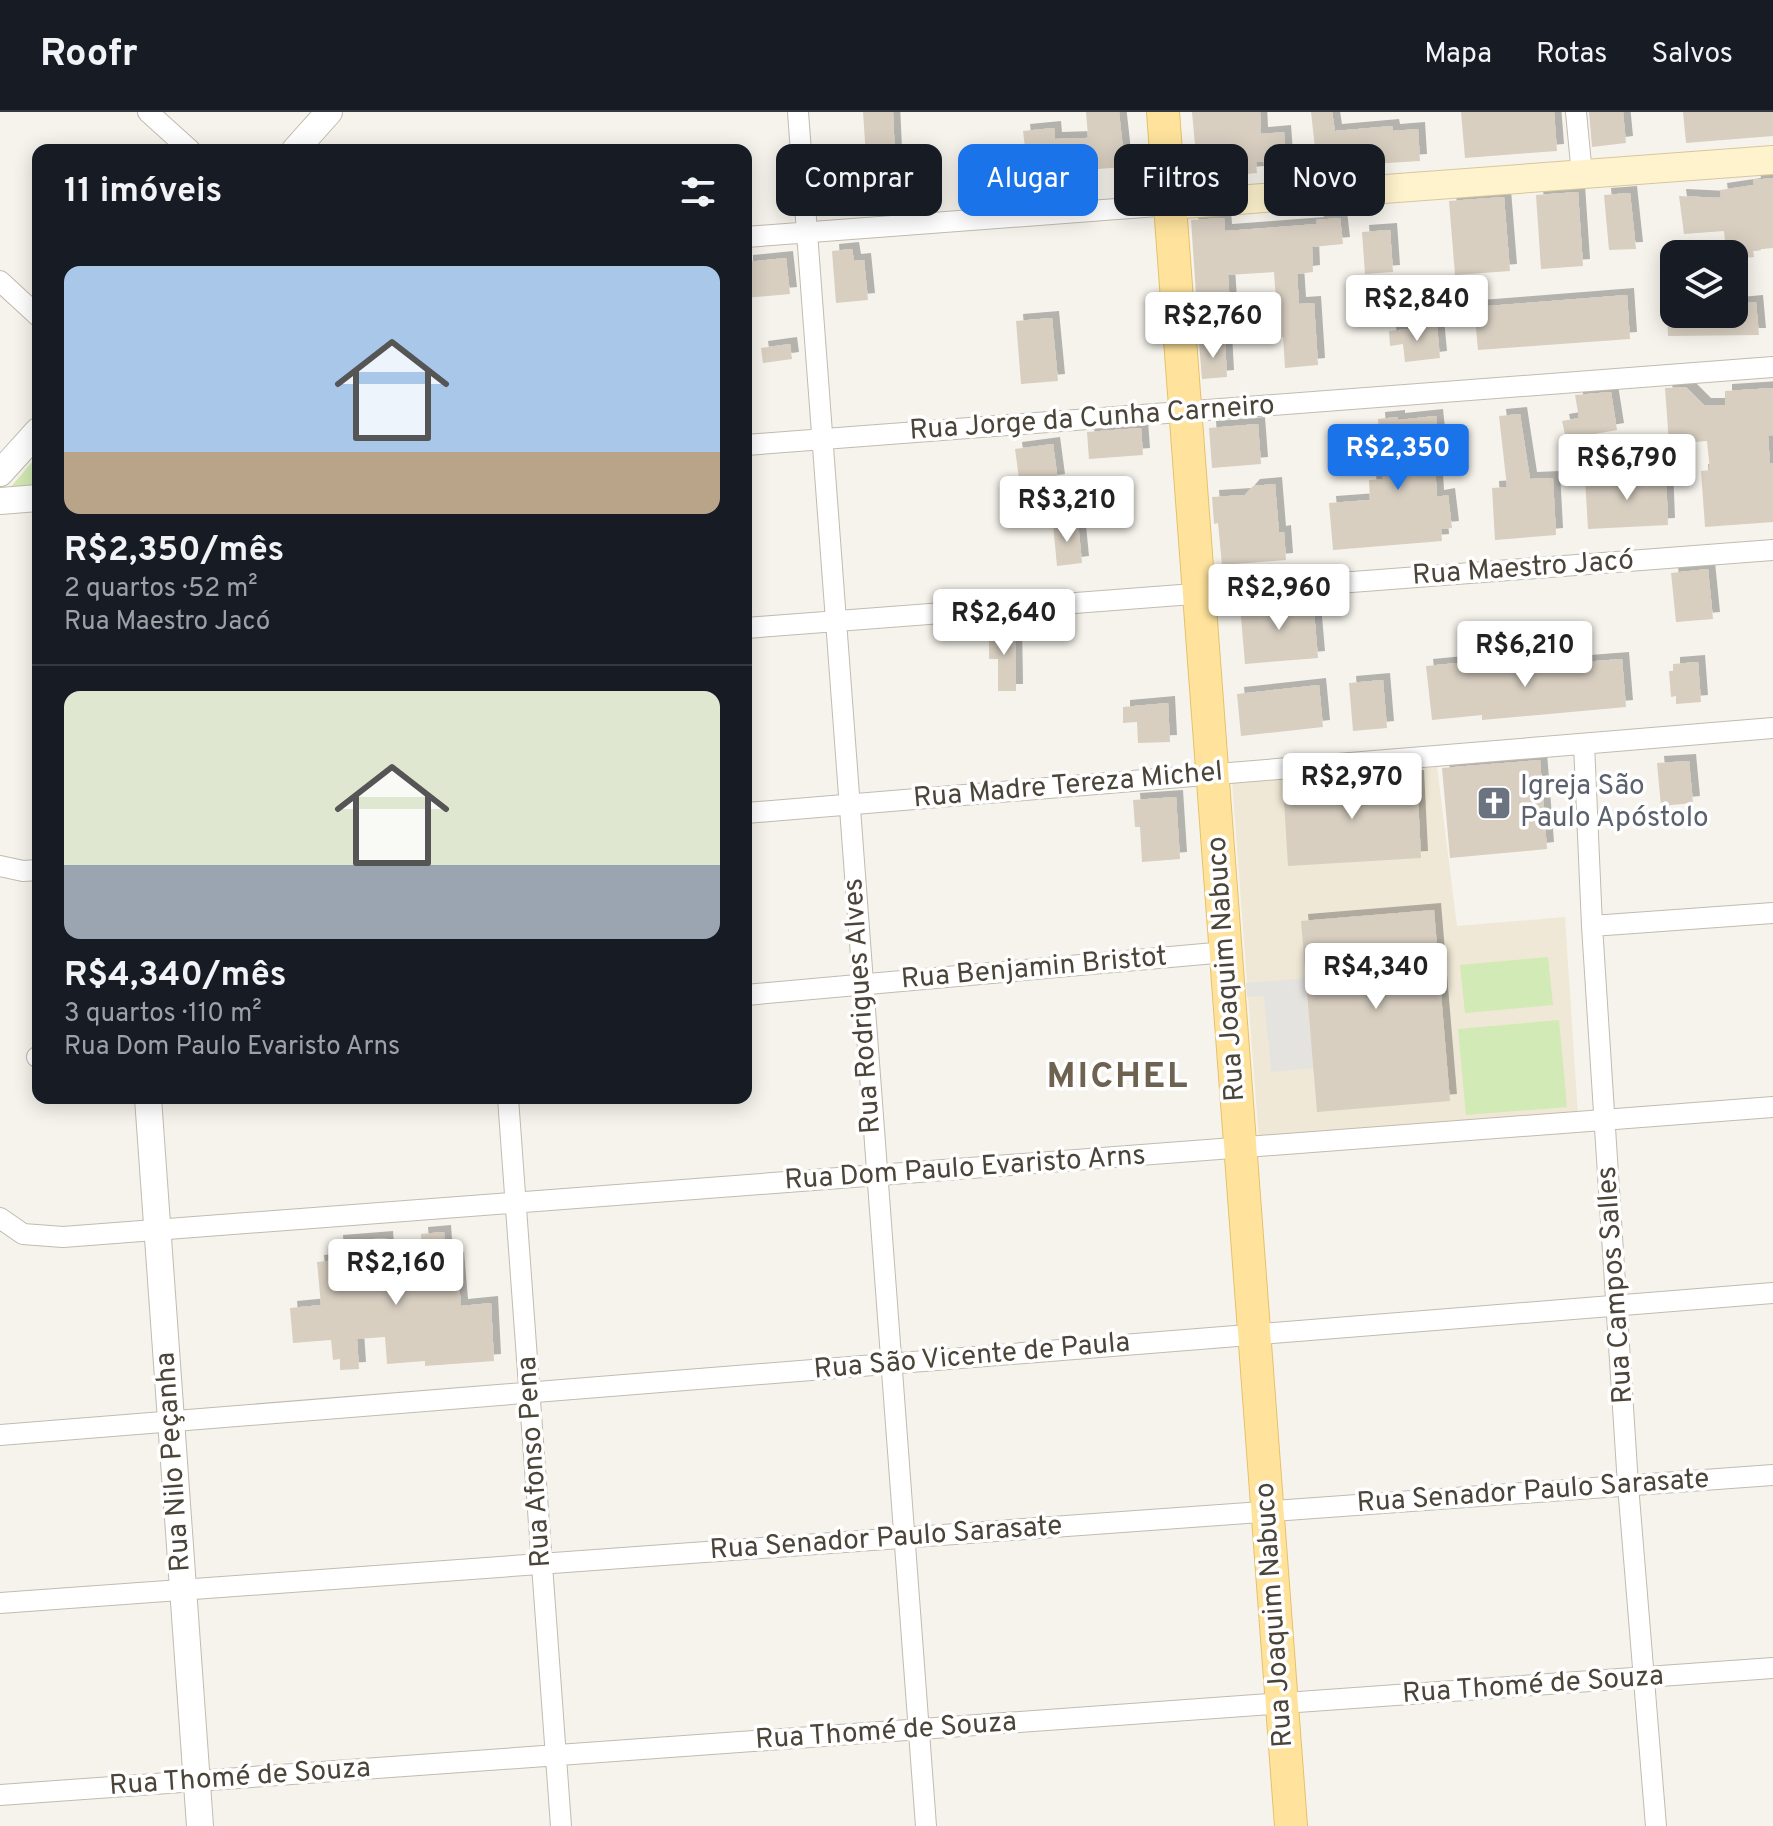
<!DOCTYPE html>
<html lang="pt">
<meta charset="utf-8">
<style>
:root{--surface:#171b24;--page:#20242c;--text:#f1f3f6;--muted:#9ea1a6;--line:#363941;--accent:#1a73e8}
body{margin:0;font-family:Overpass,sans-serif;background:var(--page);color:var(--text);height:100vh;display:flex;flex-direction:column;font-size:30px;white-space:nowrap}
*{box-sizing:border-box;margin:0}
p{font-size:26px;color:var(--muted)}
.icon{flex:none;width:44px;height:44px;fill:none;stroke:currentColor;stroke-width:2;stroke-linecap:round;stroke-linejoin:round}
.map{position:relative;flex:1;overflow:hidden}
.details{position:absolute;left:32px;top:32px;width:720px;height:960px;display:flex;flex-direction:column;background:var(--surface);border-radius:16px;box-shadow:0 4px 20px #0003}
.details>*{flex:none}
.banner{position:absolute;left:776px;top:32px;width:760px;height:72px;display:flex;gap:16px}
.tools{position:absolute;left:1660px;top:128px;display:grid;gap:16px}
.tools a{display:grid;place-items:center;width:88px;height:88px;border-radius:16px;background:var(--surface);box-shadow:0 4px 20px #0003;font-size:40px}
.price{position:absolute;translate:-50% -68px;padding:0 18px;border-radius:8px;background:#fff;color:#222;font-size:26px;line-height:52px;filter:drop-shadow(0 2px 4px #0008)}
.price::after{content:'';position:absolute;left:50%;top:48px;width:24px;height:18px;margin-left:-12px;background:inherit;clip-path:polygon(0 0,100% 0,50% 100%)}
.price.current{background:var(--accent);color:#fff}
ul{padding:0;list-style:none}
li{display:grid;align-content:center;gap:16px;height:424px;padding:0 32px}
li+li{border-top:2px solid var(--line)}
li span{display:grid;place-items:center;height:248px;border-radius:16px;color:#555}
li>.icon{margin-inline-start:auto}
span .icon{width:144px;height:144px;fill:#fffc;stroke-width:1}
li b{font-size:34px}
h2{display:flex;justify-content:space-between;align-items:center;height:96px;padding:0 32px;font-size:34px}
.chip{padding:0 28px;border-radius:16px;background:var(--surface);box-shadow:0 4px 20px #0003;font-size:28px;line-height:72px}
.chip.current{background:var(--accent);color:#fff}
header{display:flex;align-items:center;gap:48px;box-sizing:border-box;height:112px;padding:0 40px;background:var(--surface);border-bottom:2px solid var(--line)}
header strong{font-size:38px}
nav{display:flex;gap:44px;margin-inline-start:auto;font-size:28px}
.map>svg:first-child{display:block}
.education{fill:#efe8d6}
.green{fill:#d2eab5}
.parking{fill:#e5e3e0}
.building{fill:#d8cfc1;fill-rule:evenodd;filter:url(#shadow)}
.lines{fill:none;stroke-linecap:round;stroke-linejoin:round}
.minor-casing{stroke:#c2bbae;stroke-width:22}
.tertiary-casing{stroke:#c2bbae;stroke-width:28}
.secondary-casing{stroke:#d6c79b;stroke-width:30}
.primary-casing{stroke:#e6c16a;stroke-width:34}
.minor{stroke:#fff;stroke-width:20}
.tertiary{stroke:#fff;stroke-width:26}
.secondary{stroke:#fff3cd;stroke-width:28}
.primary{stroke:#ffe39c;stroke-width:32}
.labels{text-anchor:middle;dominant-baseline:central;stroke-width:7;stroke-linejoin:round;paint-order:stroke}
.street-label{font-size:28px;fill:#4b4439;stroke:#fff}
.worship-label{font-size:28px;fill:#5b616d;stroke:#fff;text-anchor:start}
.district-label{font-size:36px;font-weight:bold;letter-spacing:2px;fill:#6e6250;stroke:#fff}
</style>
<header>
<strong>Roofr</strong>
<nav><a>Mapa</a><a>Rotas</a><a>Salvos</a></nav>
</header>
<div class="map">
<svg width="1773" height="1714" viewBox="0 0 1773 1714">
<defs>
<filter id="shadow"><feDropShadow dx="7" dy="-7" stdDeviation="0" flood-color="#0004"/></filter>
</defs>
<rect width="100%" height="100%" fill="#f6f3ec"/>
<path class="education" d="M1437 655 1457 814 1565 805 1578 1003 1259 1030 1232 669Z"/>
<path class="green" d="M38 343V382L3 384Z
M1548 845 1553 893 1465 901 1460 853Z
M1559 908 1567 995 1466 1003 1458 917Z"/>
<path class="parking" d="M1305 866 1314 956 1271 960 1264 884 1247 885 1246 871Z"/>
<path class="building" d="M863 0H893L895 43 866 45Z
M1086 0H1119L1125 55 1084 58V66L1061 67V58L1038 61 1037 51 1027 53 1023 19 1054 16 1055 27 1086 26 1088 25Z
M1192 0H1260L1261 22 1284 20 1286 47 1256 50 1257 61 1198 66Z
M1311 0H1332L1335 19 1392 14 1393 19 1418 17 1420 49 1355 53 1354 49 1317 54Z
M1461 0H1554L1557 39 1465 46Z
M1589 0H1623L1626 31 1592 35Z
M1683 0H1773V24L1686 31Z
M1773 66V136L1753 138 1754 145 1734 147V142H1726L1724 119 1684 122 1679 84 1721 86 1720 78 1754 73 1753 68Z
M1578 80 1583 154 1541 157 1536 83Z
M1630 81 1636 137 1609 138 1604 83Z
M1504 85 1510 159 1455 163 1449 89Z
M1224 106 1225 119 1317 112 1316 108 1340 106 1343 132 1312 135 1313 160 1297 162 1299 192 1314 191 1318 253 1285 256 1283 225 1231 229 1228 195 1197 197 1191 108ZM1274 160 1276 189 1230 193 1228 163Z
M1390 118 1393 160 1365 162 1362 120Z
M852 137 854 149 864 148 868 188 836 191 832 139Z
M786 146 790 182 746 186V150Z
M1627 183 1630 227 1478 238 1474 195Z
M1756 190 1759 223 1668 224 1667 202H1734V192Z
M1052 206 1058 269 1021 272 1016 209Z
M1437 214 1440 246 1405 250 1403 232 1390 234 1389 219Z
M1225 229 1227 265 1202 267 1199 231Z
M790 232 792 247 763 251 761 236Z
M1686 275 1704 293H1725V279L1773 276V323L1768 324 1770 352 1773 351V410L1705 415 1701 359 1710 358 1707 329 1669 332 1665 276Z
M1611 280 1617 318 1566 327 1562 309 1579 306 1575 283Z
M1520 302 1530 367 1553 366 1556 423 1495 428 1492 376 1507 375 1499 304Z
M1436 304 1441 352H1435L1437 385 1448 383 1452 416 1441 417 1442 429 1333 438 1329 391 1370 388 1369 368 1383 367 1378 307 1398 305V308Z
M1258 312 1261 352 1212 356 1209 316Z
M1141 316 1143 343 1089 347 1087 320Z
M1053 332 1058 369 1020 374 1015 337Z
M1666 363 1668 413 1588 417 1585 367Z
M1275 372 1279 421 1284 420 1286 448 1222 453 1218 411 1214 412 1212 385 1245 383 1253 374Z
M1078 410 1082 451 1057 454 1053 412Z
M1708 457 1713 507 1676 510 1671 461Z
M1313 488 1318 546 1245 552 1240 494Z
M989 516H1015L1016 579H998V547H989Z
M1622 547 1626 595 1482 608V603L1432 608 1426 554 1457 551 1458 557 1543 550 1544 553Z
M1698 550 1701 590 1676 592V584L1671 585 1669 559H1673V552Z
M1383 568 1387 616 1353 619 1349 571Z
M1319 573 1323 615 1241 624 1237 582Z
M1168 591 1170 630 1138 631 1137 610 1123 611V595Z
M1540 648 1547 737 1450 746 1442 656Z
M1689 649 1693 691 1661 694 1657 651Z
M1417 665 1421 746 1288 754 1283 673Z
M1176 685 1180 747 1142 750 1140 715H1135L1133 688Z
M1434 798 1450 989 1317 1000 1301 809Z
M444 1120 446 1148 457 1147 461 1194 491 1191 494 1249 425 1254V1249L387 1252 385 1225 357 1227 359 1257 340 1258V1247L333 1248 331 1228 293 1231 290 1196 321 1193 317 1150 337 1148 336 1130 386 1126 388 1152 423 1149 421 1122Z"/>
<g class="lines">
<g class="minor-casing">
<path id="minor" d="M148 0 190 38
M798 0 926 1714
M1576 0 1582 63
M746 125 1170 93
M0 169 38 204
M746 333 1773 255
M746 516 1773 438
M1584 632 1592 814 1628 1373 1656 1714
M746 701 1773 616
M0 754 23 759 38 758
M1592 814 1773 801
M746 883 1226 840
M37 945H38
M508 986 561 1714
M0 1106 23 1122 63 1125 1773 995
M0 1323 1773 1181
M0 1491 1773 1363
M0 1683 1773 1556"/>
</g>
<g class="tertiary-casing">
<path id="tertiary" d="M295 38 329 0
M0 361 38 319
M0 389 38 386
M148 986 200 1714"/>
</g>
<g class="secondary-casing">
<path id="secondary" d="M1170 93 1773 48"/>
</g>
<g class="primary-casing">
<path id="primary" d="M1163 0 1291 1714"/>
</g>
<use href="#minor" class="minor"/>
<use href="#tertiary" class="tertiary"/>
<use href="#secondary" class="secondary"/>
<use href="#primary" class="primary"/>
</g>
<defs>
<g id="church-square" transform="scale(1.8)"><rect x="-9" y="-9" width="18" height="18" rx="4" fill="#6b7280" stroke="#fff"/><path d="M-1.2-6h2.4v3.5h3.3v2.4h-3.3V6h-2.4V-.1h-3.3v-2.4h3.3Z" fill="#fff"/></g>
</defs>
<g fill-rule="evenodd">
<use href="#church-square" x="1494" y="691"/>
</g>
<g class="labels">
<g class="street-label">
<text transform="translate(1092 307) rotate(-4)">Rua Jorge da Cunha Carneiro</text>
<text transform="translate(1523 457) rotate(-4)">Rua Maestro Jacó</text>
<text transform="translate(1068 674) rotate(-5)">Rua Madre Tereza Michel</text>
<text transform="translate(1034 857) rotate(-5)">Rua Benjamin Bristot</text>
<text transform="translate(1227 857) rotate(-94)">Rua Joaquim Nabuco</text>
<text transform="translate(863 894) rotate(-94)">Rua Rodrigues Alves</text>
<text transform="translate(965 1057) rotate(-4)">Rua Dom Paulo Evaristo Arns</text>
<text transform="translate(1616 1173) rotate(-94)">Rua Campos Salles</text>
<text transform="translate(972 1245) rotate(-5)">Rua São Vicente de Paula</text>
<text transform="translate(174 1350) rotate(-94)">Rua Nilo Peçanha</text>
<text transform="translate(535 1350) rotate(-94)">Rua Afonso Pena</text>
<text transform="translate(1533 1380) rotate(-4)">Rua Senador Paulo Sarasate</text>
<text transform="translate(886 1427) rotate(-4)">Rua Senador Paulo Sarasate</text>
<text transform="translate(1275 1503) rotate(-94)">Rua Joaquim Nabuco</text>
<text transform="translate(1533 1574) rotate(-4)">Rua Thomé de Souza</text>
<text transform="translate(886 1620) rotate(-4)">Rua Thomé de Souza</text>
<text transform="translate(240 1666) rotate(-4)">Rua Thomé de Souza</text>
</g>
<g class="worship-label">
<text x="1520" y="675">Igreja São<tspan x="1520" dy="32">Paulo Apóstolo</tspan></text>
</g>
<g class="district-label">
<text x="1118" y="966">MICHEL</text>
</g>
</g>
</svg>
<div class="tools">
<a><svg class="icon" aria-label="layers" viewBox="0 0 24 24"><path d="M12 4l9 5-9 5-9-5zM3 14l9 5 9-5"/></svg></a>
</div>
<b class="price" style="left:1417px;top:231px">R$2,840</b>
<b class="price" style="left:1213px;top:248px">R$2,760</b>
<b class="price current" style="left:1398px;top:380px">R$2,350</b>
<b class="price" style="left:1627px;top:390px">R$6,790</b>
<b class="price" style="left:1067px;top:432px">R$3,210</b>
<b class="price" style="left:1279px;top:520px">R$2,960</b>
<b class="price" style="left:1004px;top:545px">R$2,640</b>
<b class="price" style="left:1525px;top:577px">R$6,210</b>
<b class="price" style="left:1352px;top:709px">R$2,970</b>
<b class="price" style="left:1376px;top:899px">R$4,340</b>
<b class="price" style="left:396px;top:1195px">R$2,160</b>
<div class="banner">
<a class="chip">Comprar</a>
<a class="chip current">Alugar</a>
<a class="chip">Filtros</a>
<a class="chip">Novo</a>
</div>
<section class="details">
<h2>11 imóveis<svg class="icon" aria-label="filters" viewBox="0 0 24 24"><path d="M4 7h16M4 17h16"/><circle cx="9" cy="7" r="2"/><circle cx="15" cy="17" r="2"/></svg></h2>
<ul>
<li><span style="background:linear-gradient(#a9c7e8 75%,#b9a48a 0)"><svg class="icon" aria-label="home" viewBox="0 0 24 24"><path d="M3 11l9-7 9 7M6 9v11h12V9"/></svg></span><div><b>R$2,350/mês</b><p>2 quartos · 52 m²</p><p>Rua Maestro Jacó</p></div></li>
<li><span style="background:linear-gradient(#dfe7d0 70%,#9aa5b1 0)"><svg class="icon" aria-label="home" viewBox="0 0 24 24"><path d="M3 11l9-7 9 7M6 9v11h12V9"/></svg></span><div><b>R$4,340/mês</b><p>3 quartos · 110 m²</p><p>Rua Dom Paulo Evaristo Arns</p></div></li>
</ul>
</section>
</div>
